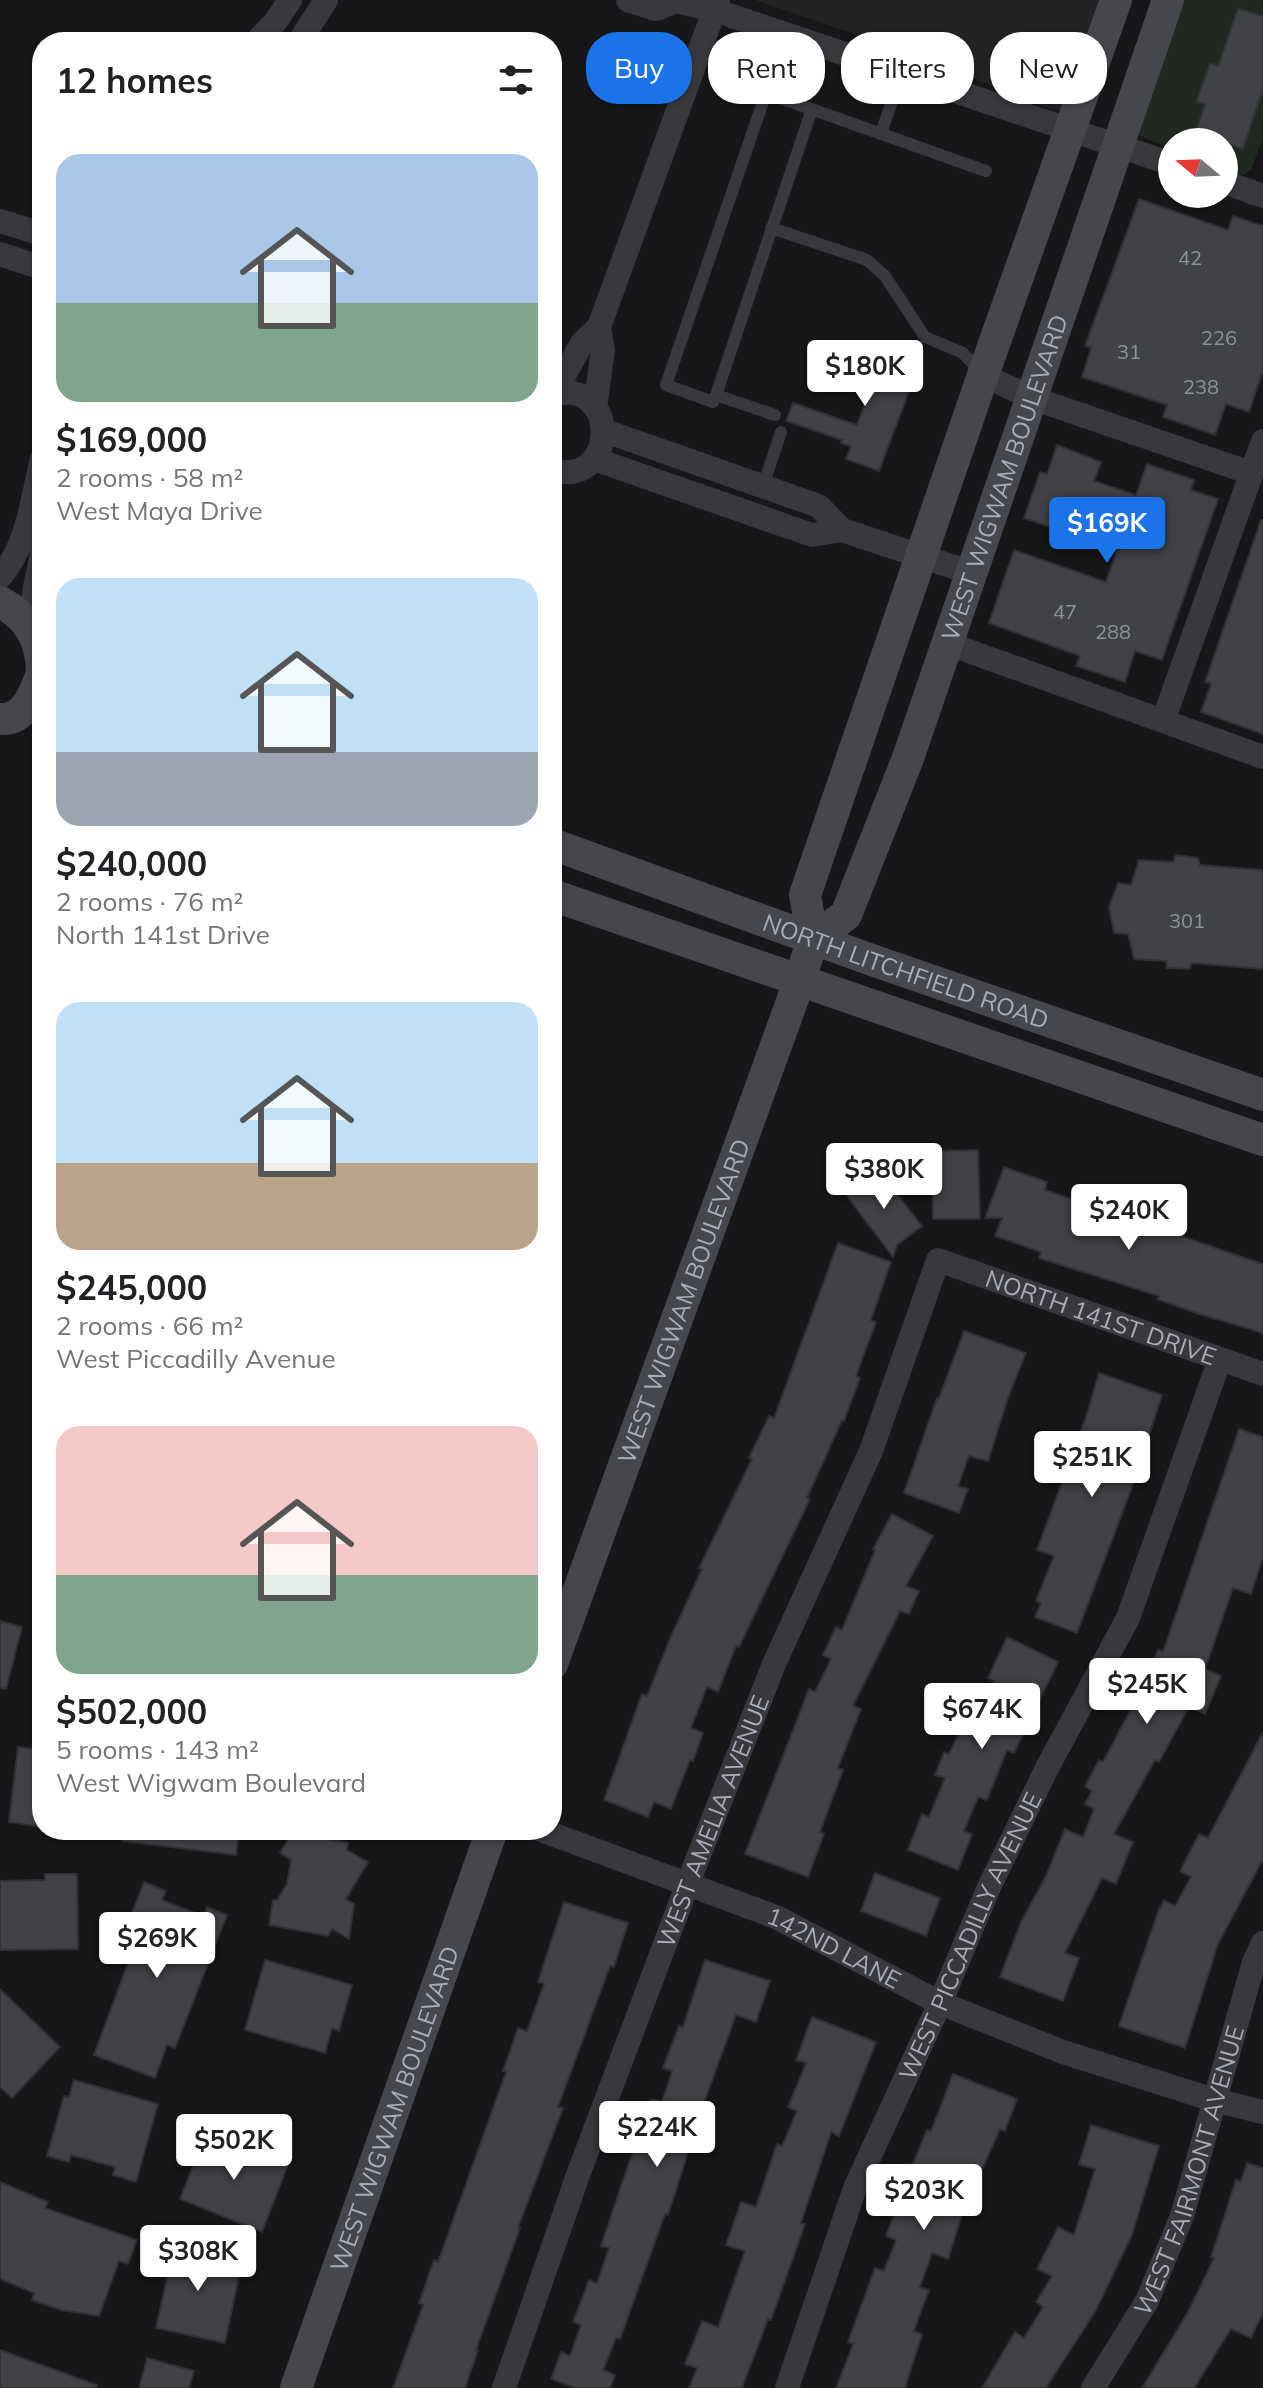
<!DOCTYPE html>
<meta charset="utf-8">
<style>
:root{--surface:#fff;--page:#f6f6f6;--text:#202124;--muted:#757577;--accent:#1a73e8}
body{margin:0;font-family:Mulish,sans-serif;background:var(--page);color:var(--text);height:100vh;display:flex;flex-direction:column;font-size:30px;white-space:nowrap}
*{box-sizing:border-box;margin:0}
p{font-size:26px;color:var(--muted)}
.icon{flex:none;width:44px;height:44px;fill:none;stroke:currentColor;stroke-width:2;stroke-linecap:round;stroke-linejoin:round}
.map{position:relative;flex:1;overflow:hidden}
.details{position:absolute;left:32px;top:32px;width:530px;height:1808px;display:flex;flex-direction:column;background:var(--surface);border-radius:32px;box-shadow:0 2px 6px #0004}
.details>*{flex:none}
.banner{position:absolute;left:586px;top:32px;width:556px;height:72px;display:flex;gap:16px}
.needle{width:52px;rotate:289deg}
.fabs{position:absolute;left:1158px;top:128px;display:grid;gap:16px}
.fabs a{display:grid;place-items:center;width:80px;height:80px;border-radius:50%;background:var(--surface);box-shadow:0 2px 6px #0004;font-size:40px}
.price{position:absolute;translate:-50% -68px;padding:0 18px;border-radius:8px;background:#fff;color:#222;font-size:26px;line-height:52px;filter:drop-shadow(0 2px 4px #0008)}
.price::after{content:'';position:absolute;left:50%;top:48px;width:24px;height:18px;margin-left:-12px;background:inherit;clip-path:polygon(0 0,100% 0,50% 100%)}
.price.on{background:var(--accent);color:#fff}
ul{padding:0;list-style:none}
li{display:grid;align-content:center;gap:16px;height:424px;padding:0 24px}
li span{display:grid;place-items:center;height:248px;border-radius:24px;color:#555}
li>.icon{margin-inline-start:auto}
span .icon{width:144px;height:144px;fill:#fffc;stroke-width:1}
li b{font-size:34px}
h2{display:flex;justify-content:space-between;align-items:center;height:96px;padding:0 24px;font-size:34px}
.chip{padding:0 28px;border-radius:32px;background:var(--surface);box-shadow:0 2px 6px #0004;font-size:28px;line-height:72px}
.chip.on{background:var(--accent);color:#fff}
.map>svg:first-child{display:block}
.built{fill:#232325}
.green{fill:#212822}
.building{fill:#414245;stroke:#313134;stroke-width:2}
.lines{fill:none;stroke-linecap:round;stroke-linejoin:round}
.lane{stroke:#38383d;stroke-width:12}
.street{stroke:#38383d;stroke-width:24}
.secondary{stroke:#46474d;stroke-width:32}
.labels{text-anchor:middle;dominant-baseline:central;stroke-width:6;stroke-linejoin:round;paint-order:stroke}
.number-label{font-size:20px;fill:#8f929b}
.street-label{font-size:24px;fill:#a9adb8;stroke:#121113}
</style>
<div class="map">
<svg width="1263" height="2388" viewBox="0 0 1263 2388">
<rect width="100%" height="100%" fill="#171618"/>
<path class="built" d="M755 0H1104L1063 110 1058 111 1026 101 937 62Z"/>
<path class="green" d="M1176 0H1263V138L1251 170 1243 175 1224 168V142H1172V148L1142 137 1135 128Z"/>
<path class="building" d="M1238 8 1263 16V89L1243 149 1195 133 1205 104 1196 102 1210 63 1218 66Z
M1139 199 1228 230 1233 216 1263 226V370L1249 412 1226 404 1215 435 1163 417 1167 405 1082 377 1091 348 1085 346Z
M850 346 917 370 879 471 846 459 851 446 841 443 842 440 786 421 793 403 857 425 871 387 840 377Z
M1057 445 1101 462 1094 481 1136 495 1147 464 1194 480 1191 490 1218 499 1162 660 1135 651 1125 682 1076 666 1080 656 989 623 1014 550 1106 582 1117 549 1024 518 1040 472 1047 474Z
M1261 520H1263V734L1201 712 1211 684 1205 682Z
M1176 855 1198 858 1200 865 1263 870V969L1192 963 1190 969 1167 968 1166 961 1134 959 1128 934 1114 933 1109 907 1118 883 1131 885 1139 860 1173 862Z
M978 1150 980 1219H933L932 1151Z
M1004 1167 1047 1182 1045 1190 1263 1264V1333L1196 1313 1157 1299 1159 1296 1039 1258 1041 1252 995 1236 1002 1218H985Z
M878 1170 922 1226 897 1245 893 1257 846 1195Z
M838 1243 891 1262 871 1320 876 1322 856 1376 860 1378 844 1421 842 1420 807 1498 810 1499 739 1647 736 1646 718 1692 707 1687 691 1728 703 1733 693 1761 690 1760 671 1809 654 1802 648 1817 604 1800 642 1694 647 1696 669 1641 702 1569 699 1568 752 1459 749 1458 769 1416 774 1418Z
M964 1331 1026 1353 1009 1395 988 1461 969 1456 958 1486 968 1489 959 1513 904 1493 937 1398H939Z
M1099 1373 1162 1395 1148 1438 1135 1434 1120 1473 1135 1479 1077 1633 1035 1617 1041 1603 1036 1601 1054 1556 1037 1550 1086 1417Z
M1239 1429 1263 1437V1557L1251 1594 1233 1588 1205 1669 1221 1676 1205 1714 1189 1707 1159 1762 1155 1760 1114 1834 1133 1842 1116 1884 1102 1878 1065 1953 1079 1958 1063 2001 1000 1977 1021 1922 1046 1876 1065 1829 1083 1837 1094 1809 1085 1804 1092 1791 1085 1786 1099 1760 1103 1762 1140 1692 1158 1650 1163 1652Z
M892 1514 933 1536 906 1586 919 1591 909 1614 900 1611 853 1706 861 1709 838 1768 843 1770 820 1832 824 1834 808 1877 745 1854 809 1689 815 1692 831 1659 823 1655 836 1627 842 1630 875 1550 873 1549Z
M0 1621 22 1627 6 1689 0 1688Z
M1007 1637 1058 1662 1014 1753 1007 1750 987 1800 978 1797 964 1831 972 1834 958 1870 908 1850 922 1814 929 1817 945 1778 935 1775 944 1752 949 1754 972 1706 980 1710 994 1681 988 1678Z
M1263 1732V1859L1218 1944 1185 2048 1119 2026 1158 1912 1164 1900 1175 1906 1191 1877 1180 1871 1199 1834 1208 1838Z
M18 1747 42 1750V1827L9 1822Z
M122 1830H239L236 1855 122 1841Z
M292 1833 348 1843 347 1850 368 1862 346 1899 354 1904 349 1939 332 1929 328 1936 269 1925 273 1900H277L287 1884 291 1860 280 1853Z
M875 1873 940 1898 926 1936 861 1911Z
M45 1874H77L78 1949 0 1950V1881L45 1880Z
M144 1882 166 1891 162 1900 203 1916 207 1907 227 1915 175 2048 167 2045 155 2078 94 2055 129 1960 116 1955Z
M564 1902 628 1923 614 1967 610 1966 558 2107 563 2108 518 2228H520L476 2350H478L465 2388H393L423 2305 419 2303 434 2260 438 2262 506 2072 503 2071 518 2028 527 2031 544 1984 538 1982Z
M265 1960 352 1985 339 2031 332 2028 325 2053 245 2030Z
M705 1960 770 1981 756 2022 736 2015 705 2100 668 2215 665 2214 620 2339 616 2338 603 2370 615 2375 610 2388H576L551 2379 561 2352 570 2356 581 2325 573 2322 589 2280 597 2283 609 2248 601 2246 619 2192 651 2099 662 2102 672 2071 663 2068 679 2026 683 2027Z
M0 1989 60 2047 12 2098 0 2087Z
M812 2017 876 2042 839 2136 831 2132 801 2223 805 2224 771 2320 768 2319 742 2388H689L697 2368 685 2364 702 2321 718 2327 745 2251 726 2245 741 2202 756 2207 777 2144 782 2146 797 2111 788 2107 806 2063 796 2060Z
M953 2074 1017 2099 1005 2131 1000 2129 962 2215 948 2259 932 2253 920 2287 929 2290 914 2331 922 2334 905 2388H836L853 2344 848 2342 875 2268 884 2271 896 2240 886 2236 911 2168 927 2130 931 2131Z
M74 2080 158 2104 136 2182 113 2175 115 2167 71 2155 69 2162 47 2156 64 2096 69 2097Z
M1091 2125 1159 2146 1132 2235 1096 2310 1046 2388H982L1015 2332 1024 2338 1043 2307 1036 2302 1052 2276 1037 2269 1058 2227 1074 2235 1095 2169 1079 2164Z
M206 2133 288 2165 262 2232 180 2199Z
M1247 2163 1263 2168V2313L1251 2338 1231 2329 1194 2388H1142L1188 2312 1214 2258 1211 2257 1236 2180 1241 2181Z
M0 2182 48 2202 45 2208 137 2240 128 2264 119 2261 99 2316 61 2310 32 2300 34 2293 0 2279Z
M175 2241 226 2252 222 2267 240 2271 225 2343 156 2328Z
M0 2350 97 2385 96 2388H0Z
M147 2358 194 2371 189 2388H139Z"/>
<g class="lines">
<path class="lane" d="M881 133 902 73
M771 228 867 260 885 276 925 337 963 353 981 373
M716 395 713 402 666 385 766 93 986 171
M775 415 716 395 812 109
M763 486 781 432"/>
<g class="street">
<path d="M628 0 656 9 676 1 714 10 1172 164"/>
<path d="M256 42 276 21 290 0"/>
<path d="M299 42 326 0"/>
<path d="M1224 182 1263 196"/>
<path d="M0 221 42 234"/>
<path d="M0 254 42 268"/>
<path d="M983 375 1032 398 1251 473"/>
<path d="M554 394 582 343 599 327 718 0"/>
<path d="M552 395C620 376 619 489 552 470"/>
<path d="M595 407 603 350 599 327"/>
<path d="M605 431 819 506 842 530"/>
<path d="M594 459 812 535 842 530 972 573"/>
<path d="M0 577C28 546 32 498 42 459"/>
<path d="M31 629 35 587 42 553"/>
<path d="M949 644 1263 757"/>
<path d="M1163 721 1263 441"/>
<path id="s1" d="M541 1830 776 1917 940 2003 1063 2052 1214 2100 1263 2112"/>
<path id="s2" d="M504 2388 578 2175 688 1883 774 1664 871 1451 938 1260 1263 1374"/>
<path id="s3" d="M787 2388 855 2188 940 2003 990 1885 1047 1768 1128 1618 1220 1359"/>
<path id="s4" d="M1093 2388 1147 2301 1182 2216 1254 1962 1263 1943"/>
</g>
<g class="secondary">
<path d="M0 602C29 617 41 640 42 671"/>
<path d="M0 719C25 721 35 693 42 673"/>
<path id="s5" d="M552 844 869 959 1263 1095"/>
<path d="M552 895 1263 1140"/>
<path id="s6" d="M813 939 846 915 908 758 1168 0"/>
<path id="s7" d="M552 1664 799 982 813 939 805 895 983 375 1116 0"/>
<path id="s8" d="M296 2388 492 1830"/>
</g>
</g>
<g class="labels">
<g class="number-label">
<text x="1190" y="257">42</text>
<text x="1219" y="337">226</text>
<text x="1129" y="351">31</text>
<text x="1201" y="386">238</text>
<text x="1065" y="611">47</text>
<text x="1113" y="631">288</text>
<text x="1187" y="920">301</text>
</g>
<g class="street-label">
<text stroke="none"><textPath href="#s6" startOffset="506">WEST WIGWAM BOULEVARD</textPath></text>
<text stroke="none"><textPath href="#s5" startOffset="376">NORTH LITCHFIELD ROAD</textPath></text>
<text stroke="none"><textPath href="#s7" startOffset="386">WEST WIGWAM BOULEVARD</textPath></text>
<text stroke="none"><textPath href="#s2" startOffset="1382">NORTH 141ST DRIVE</textPath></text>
<text stroke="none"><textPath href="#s2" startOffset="604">WEST AMELIA AVENUE</textPath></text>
<text stroke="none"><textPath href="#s3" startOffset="488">WEST PICCADILLY AVENUE</textPath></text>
<text stroke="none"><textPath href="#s1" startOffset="316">142ND LANE</textPath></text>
<text stroke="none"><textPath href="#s8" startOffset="296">WEST WIGWAM BOULEVARD</textPath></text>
<text stroke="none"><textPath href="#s4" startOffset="240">WEST FAIRMONT AVENUE</textPath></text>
</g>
</g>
</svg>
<div class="fabs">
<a><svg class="needle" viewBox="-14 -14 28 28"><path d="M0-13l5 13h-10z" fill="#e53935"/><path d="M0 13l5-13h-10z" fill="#757577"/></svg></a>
</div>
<b class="price" style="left:865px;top:408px">$180K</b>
<b class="price on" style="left:1107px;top:565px">$169K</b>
<b class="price" style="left:884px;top:1211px">$380K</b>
<b class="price" style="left:1129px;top:1252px">$240K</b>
<b class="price" style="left:1092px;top:1499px">$251K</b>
<b class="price" style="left:1147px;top:1726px">$245K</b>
<b class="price" style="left:982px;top:1751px">$674K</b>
<b class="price" style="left:157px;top:1980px">$269K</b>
<b class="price" style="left:657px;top:2169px">$224K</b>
<b class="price" style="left:234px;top:2182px">$502K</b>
<b class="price" style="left:924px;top:2232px">$203K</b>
<b class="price" style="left:198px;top:2293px">$308K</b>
<div class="banner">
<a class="chip on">Buy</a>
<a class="chip">Rent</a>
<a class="chip">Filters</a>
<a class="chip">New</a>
</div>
<section class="details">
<h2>12 homes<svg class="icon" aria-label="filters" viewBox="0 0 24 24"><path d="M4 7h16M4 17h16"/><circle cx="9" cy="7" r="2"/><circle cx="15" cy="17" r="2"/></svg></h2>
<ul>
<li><span style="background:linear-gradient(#a9c7e8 60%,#7fa58c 0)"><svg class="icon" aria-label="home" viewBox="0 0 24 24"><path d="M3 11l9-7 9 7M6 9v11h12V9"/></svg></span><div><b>$169,000</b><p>2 rooms · 58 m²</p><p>West Maya Drive</p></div></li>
<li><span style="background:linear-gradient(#bfe0f5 70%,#9aa5b1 0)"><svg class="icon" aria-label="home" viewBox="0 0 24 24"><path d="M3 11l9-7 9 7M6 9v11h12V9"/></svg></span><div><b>$240,000</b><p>2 rooms · 76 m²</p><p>North 141st Drive</p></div></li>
<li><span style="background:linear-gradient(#bfe0f5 65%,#b9a48a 0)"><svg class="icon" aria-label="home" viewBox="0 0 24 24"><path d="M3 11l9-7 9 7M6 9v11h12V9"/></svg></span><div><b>$245,000</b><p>2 rooms · 66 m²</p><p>West Piccadilly Avenue</p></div></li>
<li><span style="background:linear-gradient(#f6c9c9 60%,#7fa58c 0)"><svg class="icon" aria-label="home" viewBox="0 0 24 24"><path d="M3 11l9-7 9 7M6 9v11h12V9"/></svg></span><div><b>$502,000</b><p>5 rooms · 143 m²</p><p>West Wigwam Boulevard</p></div></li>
</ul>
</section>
</div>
